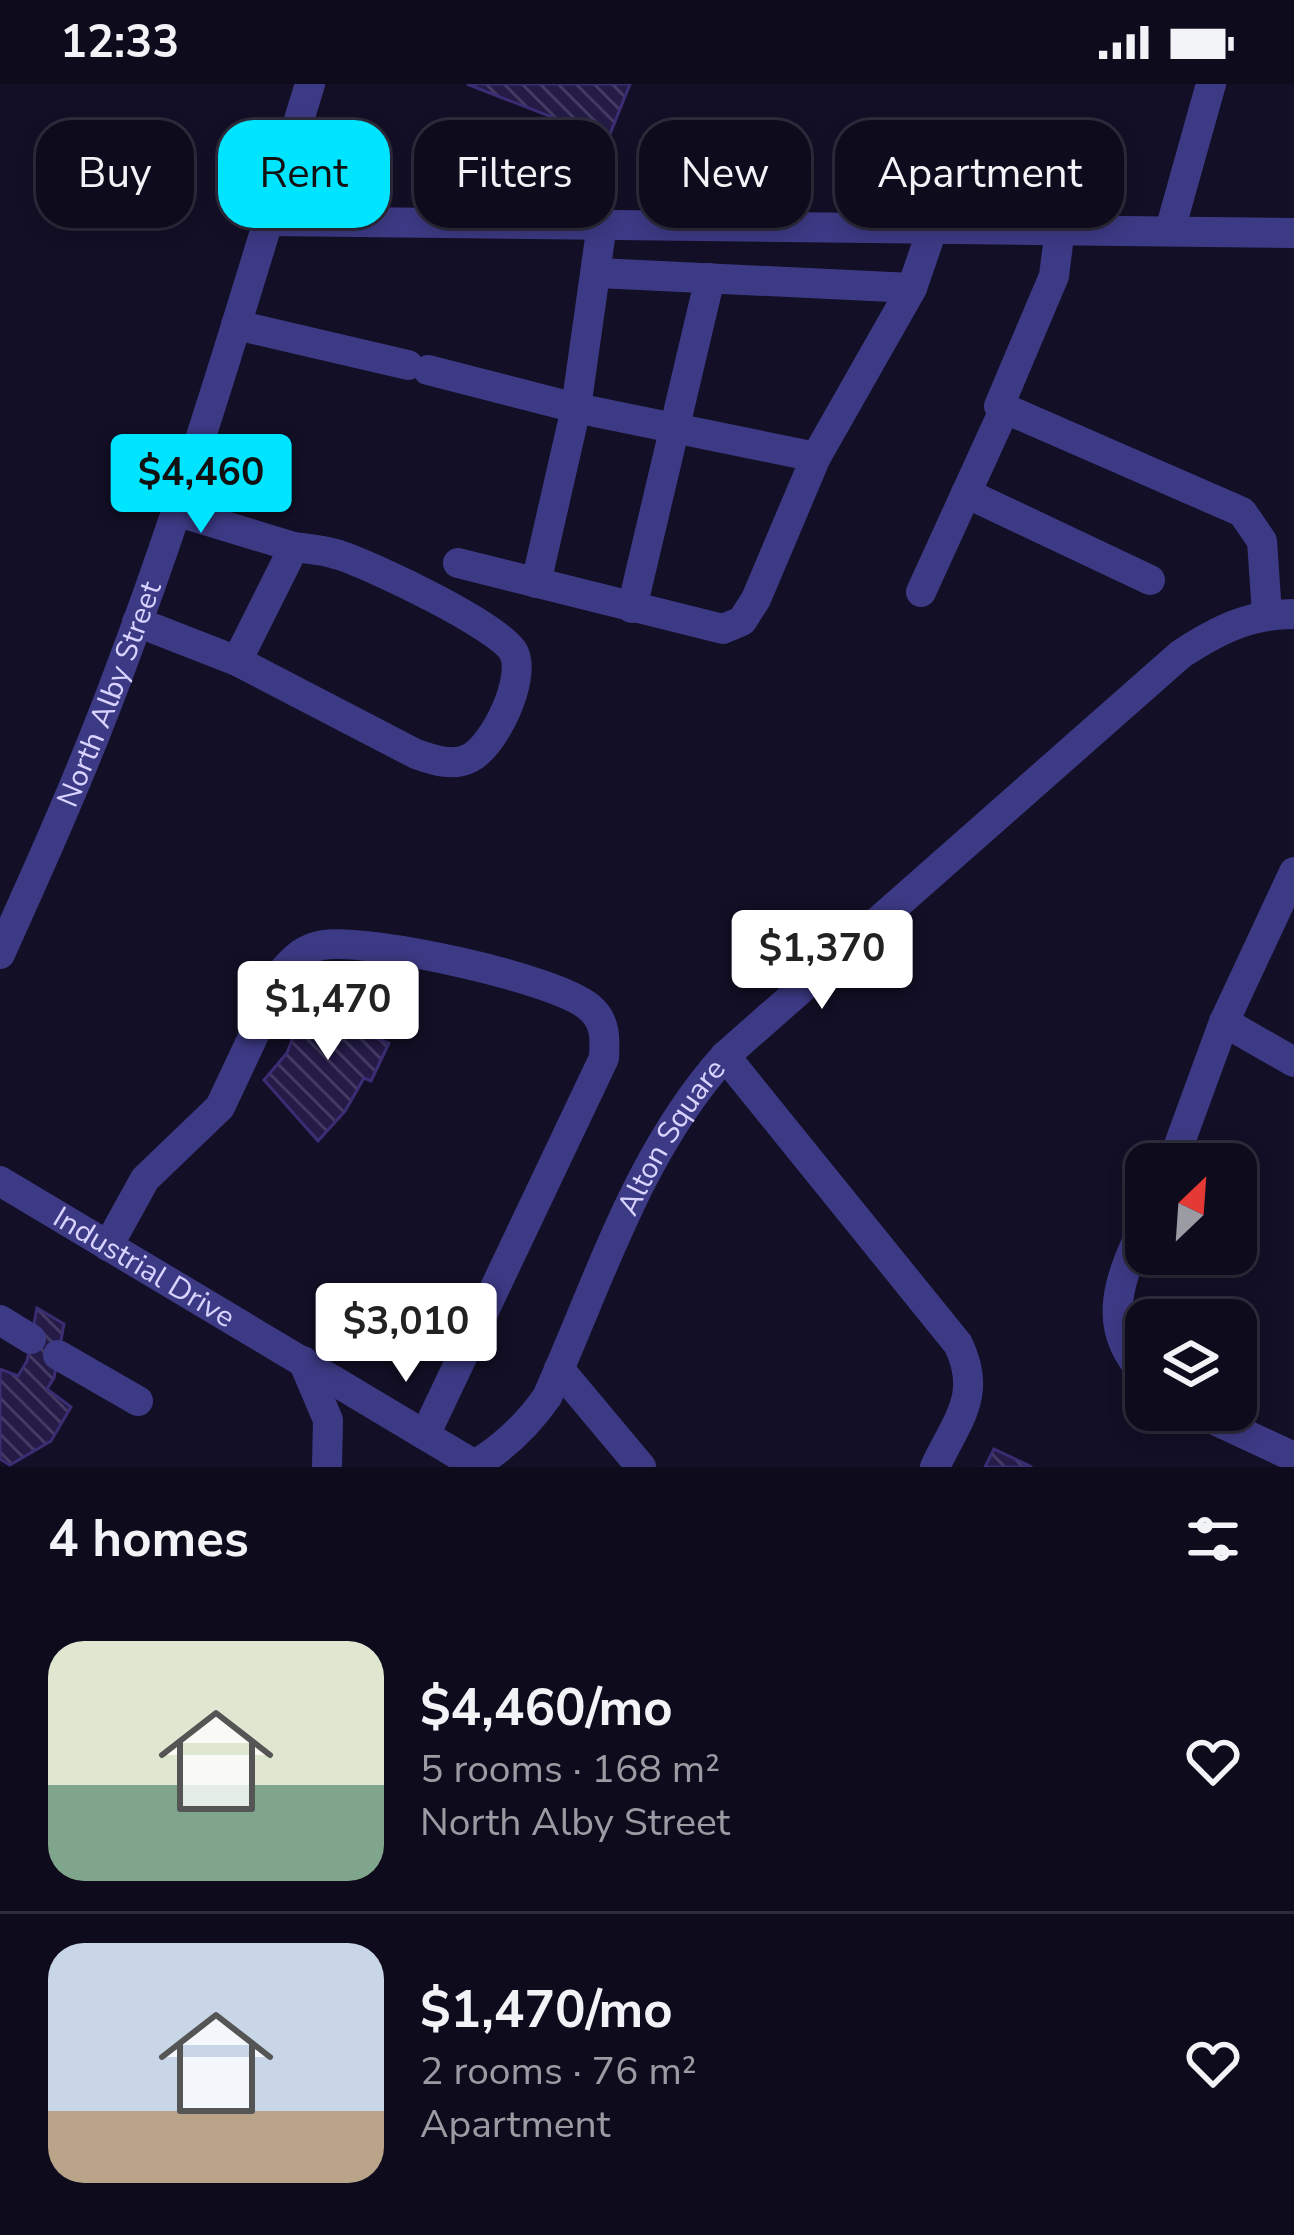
<!DOCTYPE html>
<meta charset="utf-8">
<style>
:root{--surface:#0e0b1c;--page:#171425;--text:#f1f3f6;--muted:#9b9ba3;--line:#2e2b3b;--accent:#00e5ff}
body{margin:0;font-family:"Nunito Sans",sans-serif;background:var(--page);color:var(--text);height:100vh;display:flex;flex-direction:column;font-size:45px;white-space:nowrap}
*{box-sizing:border-box;margin:0}
p{font-size:39px;color:var(--muted)}
.icon{flex:none;width:66px;height:66px;fill:none;stroke:currentColor;stroke-width:2;stroke-linecap:round;stroke-linejoin:round}
.map{position:relative;height:1383px;overflow:hidden}
.details{display:flex;flex-direction:column;background:var(--surface);flex:1}
.details>*{flex:none}
.hud{position:absolute;left:36px;top:36px;width:1224px;height:108px;display:flex;gap:24px}
.needle{width:78px;rotate:25deg}
.controls{position:absolute;left:1125px;top:1059px;display:grid;gap:24px}
.controls a{display:grid;place-items:center;width:132px;height:132px;border-radius:24px;background:var(--surface);box-shadow:0 6px 18px #0003,0 0 0 3px var(--line);font-size:60px}
.price{position:absolute;translate:-50% -102px;padding:0 27px;border-radius:12px;background:#fff;color:#222;font-size:39px;line-height:78px;filter:drop-shadow(0 3px 6px #0008)}
.price::after{content:'';position:absolute;left:50%;top:72px;width:36px;height:27px;margin-left:-18px;background:inherit;clip-path:polygon(0 0,100% 0,50% 100%)}
.price.active{background:var(--accent);color:#111}
ul{padding:0;list-style:none}
li{display:flex;align-items:center;gap:36px;height:300px;padding:0 48px}
li+li{border-top:3px solid var(--line)}
li span{display:grid;place-items:center;flex:none;width:336px;height:240px;border-radius:36px;color:#555}
li>.icon{margin-inline-start:auto}
span .icon{width:144px;height:144px;fill:#fffc;stroke-width:1}
li b{font-size:51px}
h2{display:flex;justify-content:space-between;align-items:center;height:144px;padding:0 48px;font-size:51px}
.chip{padding:0 42px;border-radius:36px;background:var(--surface);box-shadow:0 6px 18px #0003,0 0 0 3px var(--line);font-size:42px;line-height:108px}
.chip.active{background:var(--accent);color:#111}
.status{display:flex;justify-content:space-between;align-items:center;height:84px;padding:0 60px;background:var(--surface);direction:ltr}
.status svg{height:33px;fill:currentColor}
.map>svg:first-child{display:block}
.building{fill:url(#building-back-hatch);stroke:#3b2d73;stroke-width:3}
.lines{fill:none;stroke-linecap:round;stroke-linejoin:round}
.minor{stroke:#3d3a85;stroke-width:30}
.labels{text-anchor:middle;dominant-baseline:central;stroke-width:9;stroke-linejoin:round;paint-order:stroke}
.street-label{font-size:30px;fill:#d9d4ff;stroke:#130f26}
</style>
<div class="status"><b>12:33</b><svg viewBox="0 0 49 12"><path d="M0 12V9h3v3zM5 12V6h3v6zM10 12V3h3v9zM15 12V0h3v12zM26 1h20v11H26zM47 4h2v5h-2z"/></svg></div>
<div class="map">
<svg width="1294" height="1383" viewBox="0 0 1294 1383">
<defs>
<pattern id="building-back-hatch" width="6" height="6" patternUnits="userSpaceOnUse" patternTransform="scale(3)"><rect width="6" height="6" fill="#241b47"/><path d="M-1 5l2 2M0 0l6 6M5-1l2 2" fill="none" stroke="#433b63"/></pattern>
</defs>
<rect width="100%" height="100%" fill="#130f26"/>
<path class="building" d="M467 0H630L608 55Z
M299 922 380 923 376 954 389 959 371 997 364 994 345 1027 318 1057 264 996 287 969 298 940Z
M37 1224 64 1240 54 1294 47 1305 71 1323 51 1357 10 1381 0 1375V1285L18 1292 27 1277Z
M994 1365 1032 1383H985Z"/>
<g class="lines">
<g class="minor">
<path d="M268 137 1294 149"/>
<path d="M1060 144 1054 192 999 322 1242 428 1262 457 1267 530"/>
<path d="M1170 146 1211 0"/>
<path d="M598 189 912 204 933 143"/>
<path d="M236 241 408 281"/>
<path d="M428 286 576 324 602 140"/>
<path d="M966 409 1150 496"/>
<path d="M458 479 723 545 742 537 756 515 816 373 912 204"/>
<path d="M536 499 576 324 816 373"/>
<path d="M921 508 1005 324"/>
<path d="M632 524 710 194"/>
<path d="M137 538 237 577 294 463 175 427"/>
<path d="M237 577 416 670C433 676 453 683 470 674 495 661 526 595 514 569 502 543 371 481 339 471 325 466 309 465 294 463"/>
<path id="s1" d="M0 870C43 775 85 681 121 583 193 392 250 195 310 0"/>
<path d="M1224 938 1294 978"/>
<path d="M725 972 958 1260C983 1311 957 1336 935 1383"/>
<path d="M1172 1080 1224 938 1294 788"/>
<path id="s2" d="M0 1097 475 1381"/>
<path d="M1146 1138C1121 1191 1097 1242 1146 1291"/>
<path d="M108 1162 145 1095 220 1023 285 885C296 873 305 864 323 861 370 854 555 894 589 923 606 937 605 954 604 974L425 1351"/>
<path d="M0 1236 31 1255"/>
<path d="M58 1271 138 1317"/>
<path d="M303 1277 328 1336 327 1383"/>
<path d="M559 1285 641 1383"/>
<path d="M1193 1326 1294 1373"/>
<path id="s3" d="M471 1383C503 1365 526 1343 547 1313 600 1195 638 1069 725 972L1181 570C1218 546 1249 530 1294 530"/>
</g>
</g>
<g class="labels">
<g class="street-label">
<text stroke="none"><textPath href="#s1" startOffset="282">North Alby Street</textPath></text>
<text stroke="none"><textPath href="#s3" startOffset="393">Alton Square</textPath></text>
<text stroke="none"><textPath href="#s2" startOffset="168">Industrial Drive</textPath></text>
</g>
</g>
</svg>
<div class="controls">
<a><svg class="needle" viewBox="-14 -14 28 28"><path d="M0-13l5 13h-10z" fill="#e53935"/><path d="M0 13l5-13h-10z" fill="#9b9ba3"/></svg></a>
<a><svg class="icon" aria-label="layers" viewBox="0 0 24 24"><path d="M12 4l9 5-9 5-9-5zM3 14l9 5 9-5"/></svg></a>
</div>
<b class="price active" style="left:201px;top:452px">$4,460</b>
<b class="price" style="left:822px;top:928px">$1,370</b>
<b class="price" style="left:328px;top:979px">$1,470</b>
<b class="price" style="left:406px;top:1301px">$3,010</b>
<div class="hud">
<a class="chip">Buy</a>
<a class="chip active">Rent</a>
<a class="chip">Filters</a>
<a class="chip">New</a>
<a class="chip">Apartment</a>
</div>
</div>
<section class="details">
<h2>4 homes<svg class="icon" aria-label="filters" viewBox="0 0 24 24"><path d="M4 7h16M4 17h16"/><circle cx="9" cy="7" r="2"/><circle cx="15" cy="17" r="2"/></svg></h2>
<ul>
<li><span style="background:linear-gradient(#dfe7d0 60%,#7fa58c 0)"><svg class="icon" aria-label="home" viewBox="0 0 24 24"><path d="M3 11l9-7 9 7M6 9v11h12V9"/></svg></span><div><b>$4,460/mo</b><p>5 rooms · 168 m²</p><p>North Alby Street</p></div><svg class="icon" aria-label="heart" viewBox="0 0 24 24"><path d="M12 20l-8-8c-3-5 5-10 8-4 3-6 11-1 8 4z"/></svg></li>
<li><span style="background:linear-gradient(#c9d6e8 70%,#b9a48a 0)"><svg class="icon" aria-label="home" viewBox="0 0 24 24"><path d="M3 11l9-7 9 7M6 9v11h12V9"/></svg></span><div><b>$1,470/mo</b><p>2 rooms · 76 m²</p><p>Apartment</p></div><svg class="icon" aria-label="heart" viewBox="0 0 24 24"><path d="M12 20l-8-8c-3-5 5-10 8-4 3-6 11-1 8 4z"/></svg></li>
</ul>
</section>
